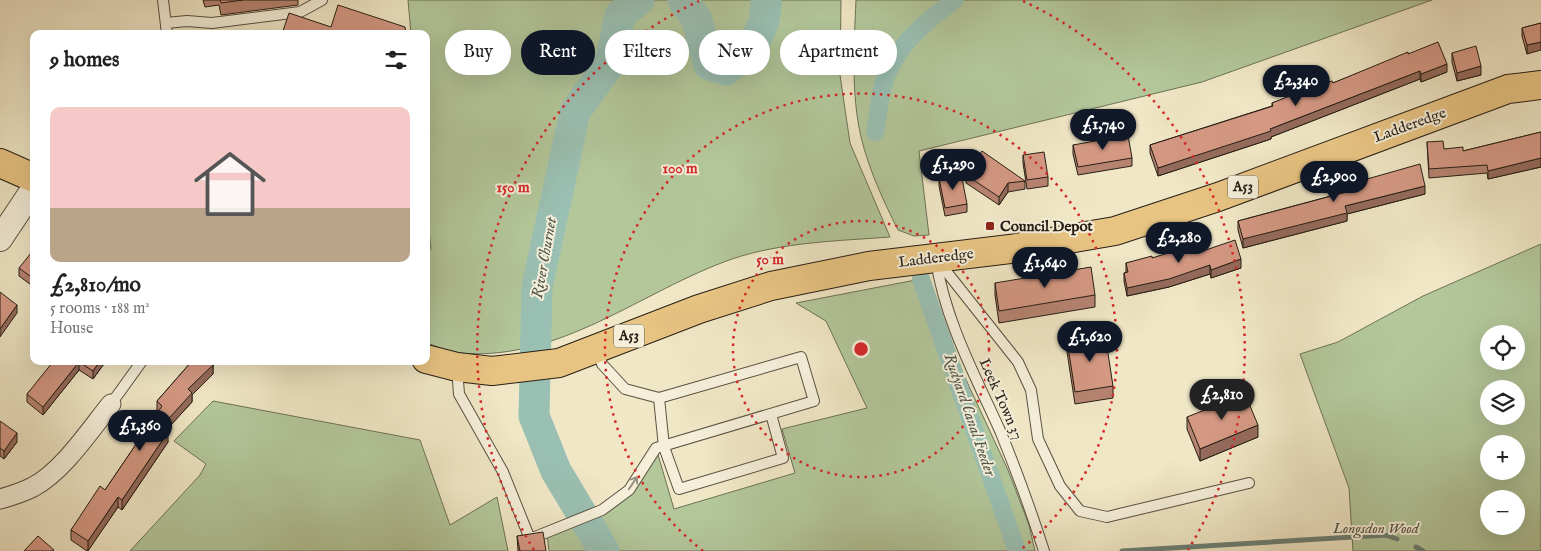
<!DOCTYPE html>
<meta charset="utf-8">
<style>
:root{--surface:#fff;--page:#f2f2f2;--text:#222;--muted:#767676;--line:#e0e0e0;--accent:#111827}
body{margin:0;font-family:"IM FELL English",serif;background:var(--page);color:var(--text);height:100vh;display:flex;flex-direction:column;font-size:19px;white-space:nowrap}
*{box-sizing:border-box;margin:0}
p{font-size:16px;color:var(--muted)}
.icon{flex:none;width:28px;height:28px;fill:none;stroke:currentColor;stroke-width:2;stroke-linecap:round;stroke-linejoin:round}
.map{position:relative;flex:1;overflow:hidden}
.sheet{position:absolute;left:30px;top:30px;width:400px;height:335px;display:flex;flex-direction:column;background:var(--surface);border-radius:10px;box-shadow:0 5px 20px #0002}
.sheet>*{flex:none}
.guide{position:absolute;left:445px;top:30px;width:475px;height:45px;display:flex;gap:10px}
.buttons{position:absolute;left:1480px;top:325px;display:grid;gap:10px}
.buttons a{display:grid;place-items:center;width:45px;height:45px;border-radius:50%;background:var(--surface);box-shadow:0 5px 20px #0002;font-size:25px}
.price{position:absolute;translate:-50% -42px;padding:0 11px;border-radius:18px;background:var(--accent);color:#fff;font-size:16px;line-height:32px;filter:drop-shadow(0 1px 2px #0008)}
.price::after{content:'';position:absolute;left:50%;top:30px;width:15px;height:11px;margin-left:-8px;background:inherit;clip-path:polygon(0 0,100% 0,50% 100%)}
.price.selected{background:#222;color:#fff}
ul{padding:0;list-style:none}
li{display:grid;align-content:center;gap:10px;height:265px;padding:0 20px}
li+li{border-top:1px solid var(--line)}
li span{display:grid;place-items:center;height:155px;border-radius:10px;color:#555}
li>.icon{margin-inline-start:auto}
span .icon{width:90px;height:90px;fill:#fffc;stroke-width:1}
li b{font-size:21px}
h2{display:flex;justify-content:space-between;align-items:center;height:60px;padding:0 20px;font-size:21px}
.tag{padding:0 18px;border-radius:22px;background:var(--surface);box-shadow:0 5px 20px #0002;font-size:18px;line-height:45px}
.tag.selected{background:var(--accent);color:#fff}
.map>svg:first-child{display:block}
.green{fill:#b3c79b;stroke:#6c7258;fill-rule:evenodd}
.lines{fill:none;stroke-linecap:round;stroke-linejoin:round}
.stream{stroke:#6c7f74;stroke-width:5}
.canal{stroke:#9ac0b3;stroke-width:18}
.river{stroke:#9ac0b3;stroke-width:31}
.service-casing{stroke:#585041;stroke-width:12}
.minor-casing{stroke:#585041;stroke-width:21}
.tertiary-casing{stroke:#585041;stroke-width:26}
.trunk-casing{stroke:#261e15;stroke-width:30}
.service{stroke:#f5efda;stroke-width:10}
.minor{stroke:#f5efda;stroke-width:19}
.tertiary{stroke:#f5efda;stroke-width:24}
.trunk{stroke:#e8c483;stroke-width:28}
.wall{fill:#b68371;stroke:#261e15}
.shaded-wall{fill:#946a5c;stroke:#261e15}
.building{fill:#d49883;stroke:#261e15}
.oneway{stroke:#989181}
.ring{fill:none;stroke:#d62828;stroke-width:2.5;stroke-dasharray:2.5 5}
.poi-dot{fill:#8f2418;stroke:#f5efda;stroke-width:2}
.labels{text-anchor:middle;dominant-baseline:central;stroke-width:4;stroke-linejoin:round;paint-order:stroke}
.shield{fill:#f5efda;stroke:#645d50;stroke-width:1}
.shield-label{font-size:14px;font-weight:bold;fill:#261e15}
.street-label{font-size:15px;fill:#261e15;stroke:#f5efda}
.poi-label{font-size:15px;font-weight:bold;fill:#261e15;stroke:#f5efda;text-anchor:start}
.park-label{font-size:15px;font-style:italic;fill:#50513d;stroke:#f5efda}
.water-label{font-size:16px;font-style:italic;fill:#4f574c;stroke:#f5efda}
.centre{fill:#d62828;stroke:#f5efda;stroke-width:2.5}
.ring-label{font-size:15px;text-anchor:middle;font-weight:bold;fill:#d62828;stroke:#f5efda;stroke-width:4;stroke-linejoin:round;paint-order:stroke}
</style>
<div class="map">
<svg width="1541" height="551" viewBox="0 0 1541 551">
<rect width="100%" height="100%" fill="#f0e7c6"/>
<filter id="stains"><feTurbulence type="fractalNoise" baseFrequency=".004" numOctaves="4"/><feColorMatrix values="0 0 0 0 .2 0 0 0 0 .09 0 0 0 0 .02 0 0 0 .5 -.17"/></filter>
<radialGradient id="worn" r=".72"><stop offset=".6" stop-color="#630" stop-opacity="0"/><stop offset="1" stop-color="#630" stop-opacity=".3"/></radialGradient>
<path class="green" d="M408 0H841L840 75 850 143 890 237C837 241 783 242 732 259 641 291 561 362 459 353 448 352 437 346 426 343V255L431 249 426 200V34H411Z
M856 0H1432L1202 82 919 151 929 235 914 236 898 230C883 200 869 170 861 137 851 94 854 44 856 0Z
M1541 244V551H1353L1349 488 1300 354 1338 342 1423 296ZM1489 334H1516V361H1489ZM1489 389H1516V416H1489ZM1489 444H1516V471H1489ZM1489 499H1516V526H1489Z
M926 278 948 341 1008 470 1029 525 1035 551H549L547 534 569 525 629 490 656 448 674 509 795 473 782 429 867 408 826 321 796 303Z
M213 401 420 440 450 525 497 497 508 551H130L200 475 206 464 174 441Z"/>
<g class="lines">
<path class="stream" d="M1416 547 1423 551
M1122 551 1386 535 1397 539"/>
<path class="canal" d="M875 132C878 118 879 103 882 89 891 50 924 22 955 0
M921 279 1017 551"/>
<path class="river" d="M683 0 697 20 709 65 726 70C750 51 767 32 766 0
M604 551 556 471 534 416 537 287 575 112 610 63 620 15 639 0"/>
<g class="service-casing">
<path id="service" d="M163 0 167 34
M166 23 187 21 212 23 300 12 322 0
M936 260C945 321 976 377 1001 433 1017 472 1031 511 1044 551
M938 261 1018 362 1031 390 1038 439 1060 486 1080 511 1107 517 1249 483
M457 368 459 394 503 472 530 539 602 510 629 490 656 448 814 401 801 357 659 398 625 389 602 364 597 351
M659 398 664 447 679 489 783 458 771 414
M111 404 142 361"/>
</g>
<g class="minor-casing">
<path id="minor" d="M0 499C11 496 23 492 33 487 63 471 90 430 111 404"/>
</g>
<g class="tertiary-casing">
<path id="tertiary" d="M0 239 34 188"/>
</g>
<g class="trunk-casing">
<path id="trunk" d="M0 163 34 178
M426 359 457 367 492 371 559 363 699 309 771 286 869 266 1010 249 1115 231 1218 197 1508 89 1541 85"/>
</g>
<use href="#service" class="service"/>
<use href="#minor" class="minor"/>
<use href="#tertiary" class="tertiary"/>
<use href="#trunk" class="trunk"/>
</g>
<path class="wall" d="M203 0H298V5L221 15 219 5 205 7Z
M1541 23 1527 54 1522 36V28Z
M1452 53 1481 75 1457 81 1452 62Z
M1408 54 1447 72 1421 82 1420 79 1271 137V139L1158 176 1150 153V145L1272 106V103L1333 83Z
M1541 132V167L1488 179 1487 173 1429 178 1427 142 1444 149 1463 151Z
M1073 145 1132 158V166L1078 175 1073 154Z
M1023 155 1048 177V186L1027 189 1023 163Z
M966 175 1025 181V189L1008 192 999 205 966 183Z
M939 178 967 204V212L945 216 939 186Z
M1353 183 1425 194 1347 214V221L1243 248 1238 230V221L1353 190Z
M1197 253 1241 268 1211 278 1210 274 1169 287 1127 296 1124 281V273L1126 272V263L1152 258Z
M34 255V287L19 276V268Z
M995 283 1095 295V307L999 323 995 295Z
M1067 340 1113 386V398L1075 404 1067 352Z
M56 361H106L93 379 79 370 43 415 27 402V394Z
M192 361H217L213 366V374L192 395V402L166 430 168 442 122 510 118 507 87 551 71 540V530L105 490 158 412 157 411V401Z
M1187 417 1258 437 1200 461 1187 429Z
M0 421 17 442 4 459 0 456Z
M517 536 546 551H518Z"/>
<path class="shaded-wall" d="M1541 42V50L1527 54V45Z
M1447 64V72L1421 82V74Z
M1481 66V75L1457 81V73Z
M1420 71V79L1271 137V139L1158 176V168L1270 129Z
M1541 158V167L1488 179V171Z
M1008 183V192L999 205V197Z
M1425 186V194L1347 214V221L1243 248V239L1345 206Z
M1241 259V268L1211 278V270Z
M1210 265V274L1169 287 1127 296V288Z
M17 305V313L0 337V329Z
M100 361H106L93 379V371Z
M210 361H217L213 366V374L192 395V402L161 436V427L188 389 210 367Z
M79 362V370L43 415V407Z
M1258 425V437L1200 461V449Z
M168 432V442L122 510V500Z
M17 433V442L4 459V451Z
M118 497V507L88 551V541Z"/>
<path class="building" d="M220 0H243L221 3Z
M338 5 405 27 406 34H282L289 13 331 27Z
M1541 23V42L1527 45 1522 28Z
M1438 42 1447 64 1421 74 1420 71 1270 129 1271 131 1158 168 1150 145 1273 106 1272 103 1302 91 1332 81 1333 83 1408 52V54Z
M1476 46 1481 66 1457 73 1452 53Z
M1541 132V158L1488 171 1487 165 1429 169 1427 142 1443 141 1444 149 1463 147V151Z
M1128 135 1132 158 1078 167 1073 145Z
M982 151 1025 181 1008 183 999 197 966 175Z
M1044 152 1048 177 1027 180 1023 155Z
M1420 164 1425 186 1345 206 1347 213 1243 239 1238 221 1354 190 1353 183Z
M961 173 967 204 945 208 939 178Z
M1235 240 1241 259 1211 270 1210 265 1169 279 1127 288 1124 273 1128 272 1126 263 1152 256V258L1194 245 1197 253Z
M31 253 34 255V279L19 268Z
M1091 267 1095 295 999 311 995 283Z
M0 292 17 305 0 329Z
M1105 334 1113 386 1075 392 1067 340Z
M56 361H100L93 371 79 362 43 407 27 394 52 363 54 364Z
M192 361H209L213 365 188 389 192 393 161 427 168 432 122 500 118 497 88 541 71 530 100 486 105 490 162 406 157 401Z
M1245 394 1258 425 1200 449 1187 417Z
M0 421 17 433 4 451 0 448Z
M543 532 546 551H520L517 536Z
M38 536 54 550 53 551H24Z"/>
<defs><path id="oneway-shaft" d="M-6 0H5M1.5-3L5.5 0L1.5 3" fill="none" stroke-width="1.6" stroke-linecap="round" stroke-linejoin="round" transform="scale(1.25)"/></defs>
<use class="oneway" href="#oneway-shaft" transform="translate(633 483) rotate(-56)"/>
<g class="ring">
<circle cx="861" cy="349" r="128"/>
<path d="M703 551A256 256 0 1 1 1019 551"/>
<path d="M534 550A384 384 0 0 1 699 1M1023 1A384 384 0 0 1 1188 550"/>
</g>
<rect class="poi-dot" x="985" y="221" width="10" height="10" rx="2.5"/>
<g class="labels">
<g class="shield">
<rect x="1228" y="175.5" width="30" height="23" rx="4"/>
<rect x="614" y="324.5" width="30" height="23" rx="4"/>
</g>
<g class="shield-label">
<text x="1243" y="187">A53</text>
<text x="629" y="336">A53</text>
</g>
<g class="street-label">
<text transform="translate(1410 125) rotate(-20)">Ladderedge</text>
<text transform="translate(936 258) rotate(-7)">Ladderedge</text>
<text transform="translate(1001 399) rotate(66)">Leek Town 37</text>
</g>
<g class="poi-label">
<text x="1000" y="226">Council Depot</text>
</g>
<g class="park-label">
<text x="1376" y="528">Longsdon Wood</text>
</g>
<g class="water-label">
<text transform="translate(545 258) rotate(-80)">River Churnet</text>
<text transform="translate(969 415) rotate(71)">Rudyard Canal Feeder</text>
</g>
</g>
<circle cx="861" cy="349" r="8" class="centre"/>
<g class="ring-label">
<text x="680" y="173">100 m</text>
<text x="513" y="192">150 m</text>
<text x="770" y="264">50 m</text>
</g>
<rect width="100%" height="100%" filter="url(#stains)"/>
<rect width="100%" height="100%" fill="url(#worn)"/>
</svg>
<div class="buttons">
<a><svg class="icon" aria-label="locate" viewBox="0 0 24 24"><circle cx="12" cy="12" r="6"/><path d="M12 2v4M12 18v4M2 12h4M18 12h4"/></svg></a>
<a><svg class="icon" aria-label="layers" viewBox="0 0 24 24"><path d="M12 4l9 5-9 5-9-5zM3 14l9 5 9-5"/></svg></a>
<a>+</a>
<a>−</a>
</div>
<b class="price" style="left:1296px;top:107px">£2,340</b>
<b class="price" style="left:1103px;top:151px">£1,740</b>
<b class="price" style="left:953px;top:191px">£1,290</b>
<b class="price" style="left:1334px;top:203px">£2,900</b>
<b class="price" style="left:1179px;top:264px">£2,280</b>
<b class="price" style="left:1045px;top:289px">£1,640</b>
<b class="price" style="left:1090px;top:363px">£1,620</b>
<b class="price selected" style="left:1222px;top:421px">£2,810</b>
<b class="price" style="left:140px;top:452px">£1,360</b>
<div class="guide">
<a class="tag">Buy</a>
<a class="tag selected">Rent</a>
<a class="tag">Filters</a>
<a class="tag">New</a>
<a class="tag">Apartment</a>
</div>
<section class="sheet">
<h2>9 homes<svg class="icon" aria-label="filters" viewBox="0 0 24 24"><path d="M4 7h16M4 17h16"/><circle cx="9" cy="7" r="2"/><circle cx="15" cy="17" r="2"/></svg></h2>
<ul>
<li><span style="background:linear-gradient(#f6c9c9 65%,#b9a48a 0)"><svg class="icon" aria-label="home" viewBox="0 0 24 24"><path d="M3 11l9-7 9 7M6 9v11h12V9"/></svg></span><div><b>£2,810/mo</b><p>5 rooms · 188 m²</p><p>House</p></div></li>
</ul>
</section>
</div>
